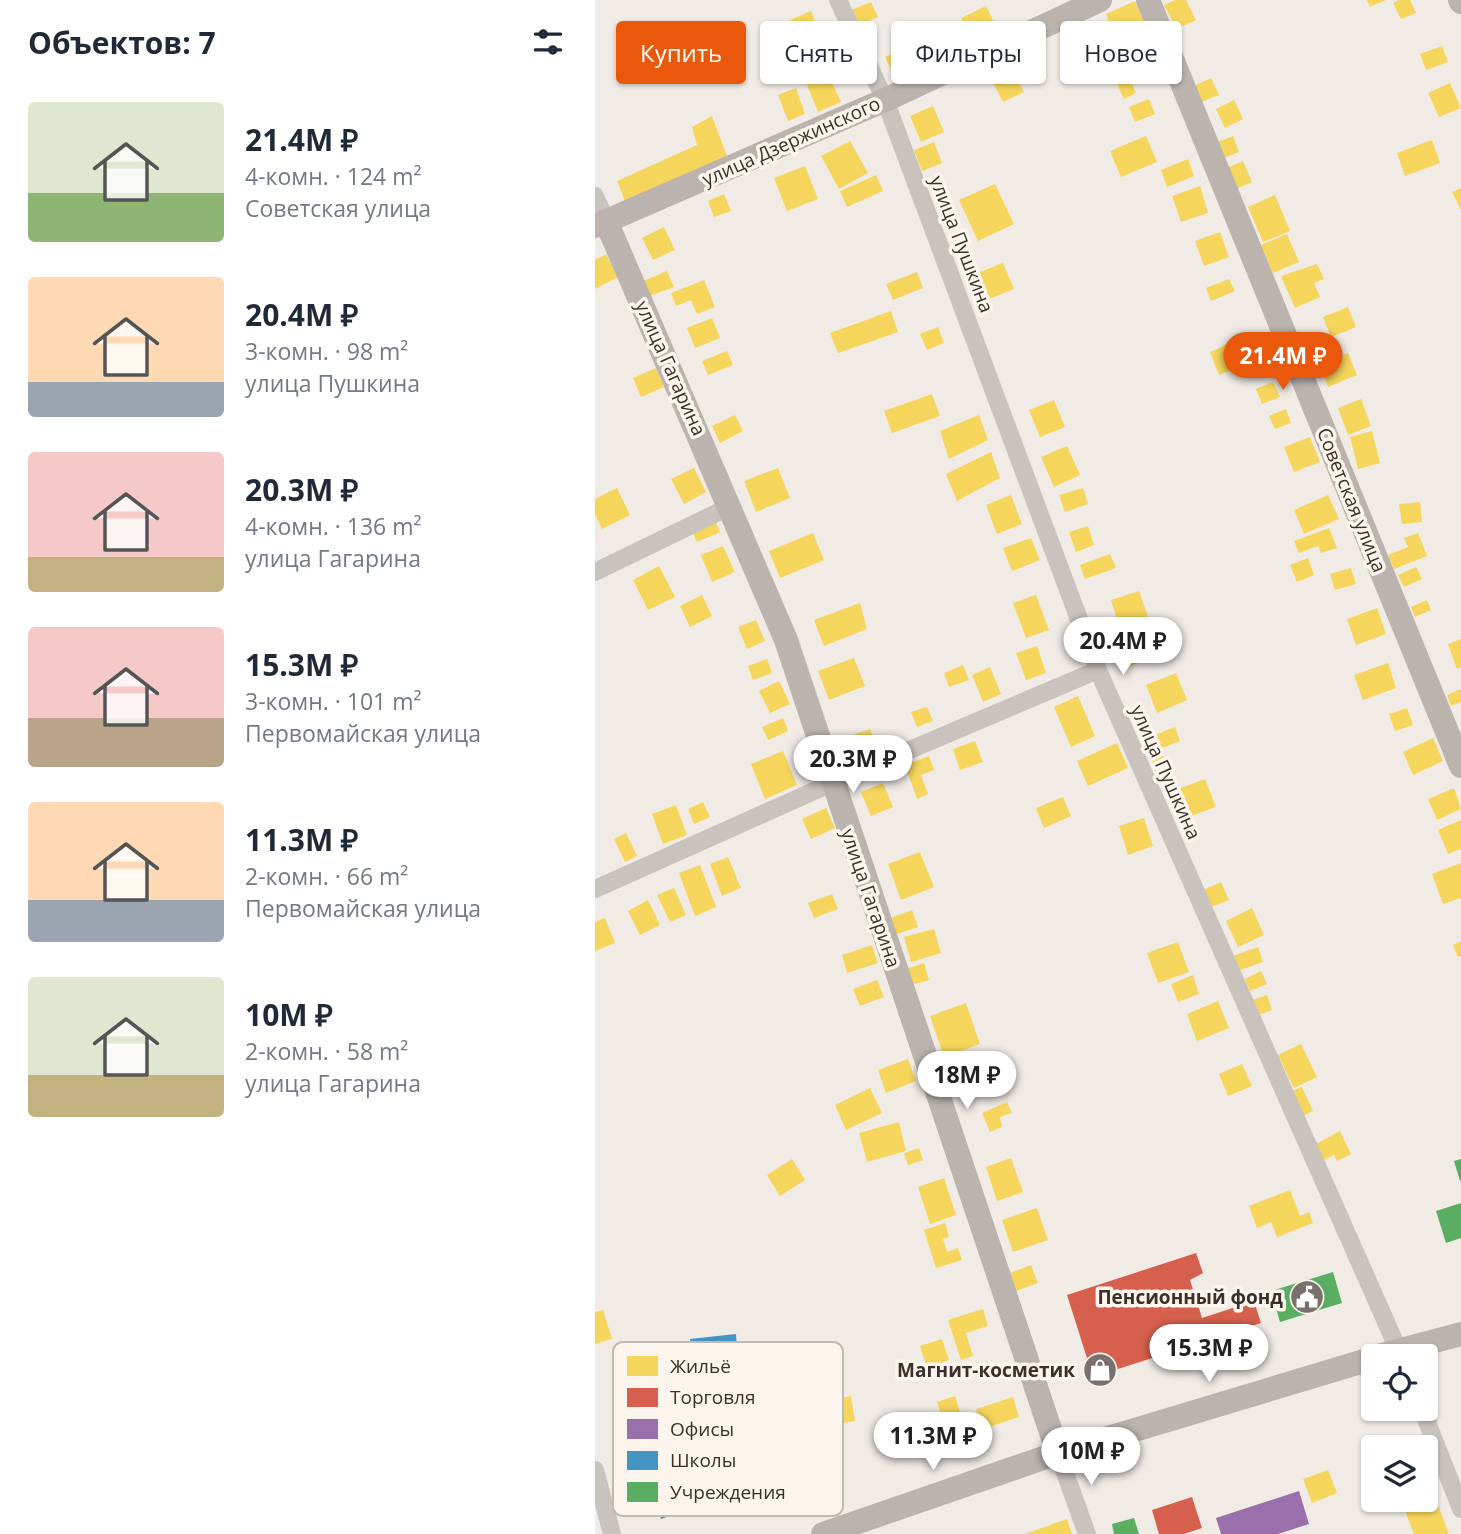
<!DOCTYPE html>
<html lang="ru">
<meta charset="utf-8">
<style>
:root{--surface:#fff;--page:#f6f6f7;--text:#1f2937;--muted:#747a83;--accent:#ea580c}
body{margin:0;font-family:"Open Sans",sans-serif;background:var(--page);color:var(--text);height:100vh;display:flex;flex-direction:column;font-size:26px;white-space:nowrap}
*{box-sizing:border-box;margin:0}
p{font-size:23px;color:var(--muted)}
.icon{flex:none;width:38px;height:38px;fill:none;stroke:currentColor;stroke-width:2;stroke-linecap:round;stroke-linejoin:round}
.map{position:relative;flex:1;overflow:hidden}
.sheet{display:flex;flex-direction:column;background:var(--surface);width:595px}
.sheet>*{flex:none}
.top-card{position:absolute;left:21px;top:21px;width:665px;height:63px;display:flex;gap:14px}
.controls{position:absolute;left:766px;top:1344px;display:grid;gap:14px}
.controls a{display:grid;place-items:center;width:77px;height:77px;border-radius:7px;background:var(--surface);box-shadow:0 2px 5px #0004;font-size:35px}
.price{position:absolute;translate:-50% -60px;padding:0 16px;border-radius:24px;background:#fff;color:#222;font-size:23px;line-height:46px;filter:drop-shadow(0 2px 4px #0008)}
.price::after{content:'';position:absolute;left:50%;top:42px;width:21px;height:16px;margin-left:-10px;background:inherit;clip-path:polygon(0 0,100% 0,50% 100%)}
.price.current{background:var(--accent);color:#fff}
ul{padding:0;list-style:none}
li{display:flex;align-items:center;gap:21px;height:175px;padding:0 28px}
li span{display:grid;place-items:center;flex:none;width:196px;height:140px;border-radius:7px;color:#555}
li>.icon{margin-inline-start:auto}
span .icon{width:84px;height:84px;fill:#fffc;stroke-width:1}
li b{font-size:30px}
h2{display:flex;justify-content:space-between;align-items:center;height:84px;padding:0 28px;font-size:30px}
.chip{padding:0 24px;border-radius:7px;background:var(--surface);box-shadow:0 2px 5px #0004;font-size:24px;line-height:63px}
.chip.current{background:var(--accent);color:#fff}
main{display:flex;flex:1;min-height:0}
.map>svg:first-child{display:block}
.homes{fill:#f6d55c}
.shops{fill:#d6604d}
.offices{fill:#9970ab}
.schools{fill:#4393c3}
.public{fill:#5aae61}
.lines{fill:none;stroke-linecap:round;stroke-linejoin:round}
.street{stroke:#c9c3be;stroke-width:18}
.secondary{stroke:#bab3ae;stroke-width:24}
.labels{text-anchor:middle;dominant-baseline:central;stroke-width:7;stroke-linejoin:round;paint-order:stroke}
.street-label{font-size:19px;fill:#3b302b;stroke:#fbf5ee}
.poi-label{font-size:19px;font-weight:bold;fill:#3b302b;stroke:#fbf5ee;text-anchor:end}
.key{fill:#fbf5ee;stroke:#c1bab4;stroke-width:2}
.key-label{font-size:19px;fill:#3b302b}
</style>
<main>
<section class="sheet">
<h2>Объектов: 7<svg class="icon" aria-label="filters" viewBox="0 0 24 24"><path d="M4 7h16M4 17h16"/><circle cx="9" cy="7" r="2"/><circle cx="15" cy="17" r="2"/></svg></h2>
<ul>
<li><span style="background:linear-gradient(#dfe7d0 65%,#8fb573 0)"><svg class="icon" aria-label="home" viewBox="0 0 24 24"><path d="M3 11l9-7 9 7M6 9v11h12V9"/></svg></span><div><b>21.4M ₽</b><p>4-комн. · 124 m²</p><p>Советская улица</p></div></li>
<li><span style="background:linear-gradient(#ffd9b3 75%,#9aa5b1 0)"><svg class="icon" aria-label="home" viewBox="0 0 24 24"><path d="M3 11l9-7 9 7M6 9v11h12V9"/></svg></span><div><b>20.4M ₽</b><p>3-комн. · 98 m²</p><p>улица Пушкина</p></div></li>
<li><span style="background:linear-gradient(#f6c9c9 75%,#c2b280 0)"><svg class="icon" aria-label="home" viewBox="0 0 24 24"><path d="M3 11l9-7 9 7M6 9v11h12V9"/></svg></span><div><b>20.3M ₽</b><p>4-комн. · 136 m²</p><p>улица Гагарина</p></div></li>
<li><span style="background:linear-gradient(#f6c9c9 65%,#b9a48a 0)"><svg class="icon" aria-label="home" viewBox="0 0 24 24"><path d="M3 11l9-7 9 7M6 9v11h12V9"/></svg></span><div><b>15.3M ₽</b><p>3-комн. · 101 m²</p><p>Первомайская улица</p></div></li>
<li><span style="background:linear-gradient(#ffd9b3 70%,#9aa5b1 0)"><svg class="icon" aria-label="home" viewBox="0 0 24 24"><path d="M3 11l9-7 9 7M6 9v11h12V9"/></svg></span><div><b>11.3M ₽</b><p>2-комн. · 66 m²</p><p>Первомайская улица</p></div></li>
<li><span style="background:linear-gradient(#dfe7d0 70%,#c2b280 0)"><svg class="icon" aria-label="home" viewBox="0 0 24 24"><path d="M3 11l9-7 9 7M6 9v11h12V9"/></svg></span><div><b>10M ₽</b><p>2-комн. · 58 m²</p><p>улица Гагарина</p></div></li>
</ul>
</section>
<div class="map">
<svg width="866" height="1534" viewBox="0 0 866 1534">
<rect width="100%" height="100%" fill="#f0ebe5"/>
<path class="homes" d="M580 0H591L601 20 582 29 569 5Z
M772 0H791L775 7Z
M804 0H815L821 13 806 19 798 3Z
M540 1 551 27 521 39 511 14Z
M276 2 283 17 263 26 256 10Z
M391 6 401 26 375 38 366 18Z
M216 11 225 34 204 43 195 20Z
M522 45 528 60 509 67 503 52Z
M847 46 853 62 831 70 825 54Z
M313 47 323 69 301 80 290 57Z
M416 65 429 92 408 102 394 75Z
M234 76 246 102 223 112 212 85Z
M616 78 624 95 606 102 599 86Z
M535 79 541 93 529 99 522 84Z
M855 83 866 108 844 117 833 93Z
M201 88 210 114 193 121 183 95Z
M554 99 560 114 540 122 534 107Z
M639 100 648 119 630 128 621 109Z
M338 106 349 132 326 142 315 116Z
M117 116 132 156 30 201 22 181 102 145 97 127Z
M551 136 562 162 526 177 515 151Z
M638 136 644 152 626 159 620 143Z
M837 140 845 163 810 176 802 153Z
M255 141 273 173 244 189 226 156Z
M339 142 347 163 327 171 319 150Z
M593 159 599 176 572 187 566 170Z
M648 161 657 182 639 190 630 169Z
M210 166 223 199 192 211 179 178Z
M281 175 288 191 252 207 245 191Z
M400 184 419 224 383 241 364 200Z
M605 186 613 213 586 222 577 196Z
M866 188V210L857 192Z
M129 194 136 211 119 217 113 201Z
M680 195 695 231 668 242 653 207Z
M69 227 80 250 58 260 47 238Z
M625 232 634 257 609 266 600 241Z
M692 234 704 262 678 273 666 245Z
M11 254 23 277 0 289V260Z
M408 263 419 289 387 302 377 275Z
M722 264 729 279 719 283 725 297 700 308 686 276Z
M72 271 79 287 52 297 46 282Z
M322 272 328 288 298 300 291 284Z
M634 279 640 291 616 301 611 288Z
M109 280 120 307 102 314 96 300 81 306 76 293Z
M753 307 761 327 736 337 728 317Z
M296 311 303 332 243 353 235 333Z
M117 318 125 338 100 348 92 328Z
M343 327 349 343 332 350 325 334Z
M637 342 647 366 624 375 615 352Z
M132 351 138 365 113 375 107 361Z
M753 353 762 375 733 387 724 364Z
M61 368 69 387 46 397 38 378Z
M678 382 685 397 667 404 661 389Z
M337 394 345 416 297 433 289 411Z
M766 399 776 426 753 435 743 408Z
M459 400 470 427 445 437 434 410Z
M691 409 696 423 680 429 674 416Z
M140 415 148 431 125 443 117 426Z
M384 415 393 440 354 459 345 431Z
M777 431 785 463 763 469 755 437Z
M715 437 725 462 699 472 689 447Z
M472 446 485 475 459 487 446 457Z
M396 452 405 478 362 501 351 474Z
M99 468 111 492 89 504 76 479Z
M183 468 195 498 161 512 149 481Z
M22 488 35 515 7 529 0 514V499Z
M488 488 493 504 470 512 464 495Z
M416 495 427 524 402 534 391 505Z
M733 495 744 519 709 534 699 510Z
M825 502 827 522 807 524 804 504Z
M120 519 125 532 102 542 96 529Z
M493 526 499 545 481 552 474 532Z
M734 528 742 548 726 553 723 546 704 553 699 541Z
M218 533 229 560 185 578 174 551Z
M823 533 832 556 799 569 793 555 813 547 809 538Z
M436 538 445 560 417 571 408 548Z
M128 546 140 572 117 582 106 555Z
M515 554 521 568 490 579 485 565Z
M713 558 719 575 702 582 695 565Z
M64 566 80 597 53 610 38 580Z
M821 567 827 579 809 587 803 575Z
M756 568 761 584 740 590 735 574Z
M544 591 554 619 525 629 516 600Z
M107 595 117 616 95 627 85 606Z
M441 595 454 630 431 638 418 603Z
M832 600 836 610 820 617 816 607Z
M265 603 272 629 229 646 219 620Z
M782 608 791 634 761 645 752 619Z
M161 620 170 641 152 649 143 627Z
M866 639V667L862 669 853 644Z
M442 646 451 673 431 680 421 653Z
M540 646 546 662 524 670 518 654Z
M259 658 270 686 234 700 223 671Z
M172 659 177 673 158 680 153 666Z
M793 663 801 688 768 700 759 675Z
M368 665 374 680 354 687 349 673Z
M395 667 406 694 388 702 377 675Z
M581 673 592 700 562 713 551 685Z
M184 681 195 704 175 713 164 691Z
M866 689V702L856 706 852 695Z
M483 696 500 736 476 747 459 707Z
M332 707 338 721 322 727 316 712Z
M812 708 818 725 800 731 794 714Z
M188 718 193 731 173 740 167 727Z
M580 727 585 741 565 749 560 735Z
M275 729 285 753 255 765 245 740Z
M838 738 848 761 818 775 808 752Z
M380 741 388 762 365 770 358 749Z
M522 743 533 768 493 786 482 761Z
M188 751 202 785 170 799 156 764Z
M568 755 579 780 566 785 556 760Z
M334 756 339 770 326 775 333 794 322 799 310 765Z
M610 779 621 807 593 817 583 789Z
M288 783 298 807 276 816 266 792Z
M859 788 866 809 842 820 833 799Z
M468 797 476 816 449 828 441 808Z
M108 802 115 817 99 824 93 809Z
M81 805 92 835 68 844 57 814Z
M231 808 240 828 216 839 207 819Z
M549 818 558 846 533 855 524 826Z
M866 820V849L853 854 843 830Z
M31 833 42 856 30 862 19 839Z
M325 852 339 887 306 900 293 864Z
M133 857 146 888 127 896 115 864Z
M866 863V898L848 904 837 874Z
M105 865 121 907 100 916 84 873Z
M626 882 634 900 616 907 608 890Z
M79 888 91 915 75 922 62 895Z
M237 894 243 909 219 918 213 903Z
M53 900 65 925 45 935 33 911Z
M657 908 669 935 643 947 631 921Z
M317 910 323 927 299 935 293 919Z
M10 918 20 943 0 951V922Z
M339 929 346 953 316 962 309 937Z
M866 941V956L863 957 858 945Z
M583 942 594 972 563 983 552 953Z
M277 945 283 963 252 973 247 955Z
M663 947 668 962 643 971 638 956Z
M329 963 334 980 313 986 308 970Z
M666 971 672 984 655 991 650 979Z
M598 975 604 994 583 1002 576 984Z
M282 980 289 997 265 1006 258 989Z
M672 995 677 1010 661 1016 655 1001Z
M623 1001 634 1028 602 1041 592 1014Z
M371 1003 385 1044 349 1057 335 1016Z
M706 1044 722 1077 699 1088 683 1055Z
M391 1058 403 1085 375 1098 363 1071Z
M313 1059 321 1081 291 1093 283 1070Z
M647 1064 657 1086 633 1096 624 1074Z
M707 1087 718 1111 708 1116 696 1091Z
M275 1088 287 1113 251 1130 240 1105Z
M412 1102 417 1113 405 1117 407 1127 395 1132 387 1113Z
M304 1122 311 1151 272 1162 264 1133Z
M745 1131 756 1154 742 1161 739 1155 727 1161 719 1145Z
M324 1148 328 1160 313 1165 309 1153Z
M416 1158 428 1192 402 1201 391 1167Z
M197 1159 210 1180 185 1196 172 1175Z
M349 1178 361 1215 335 1224 323 1187Z
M695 1190 705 1216 714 1212 718 1223 682 1237 676 1222 662 1228 654 1206Z
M442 1208 453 1240 418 1252 407 1220Z
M350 1223 354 1237 348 1239 352 1252 363 1248 367 1260 341 1268 329 1230Z
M436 1265 443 1283 421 1291 415 1273Z
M388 1309 393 1326 371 1333 378 1356 366 1360 353 1320Z
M8 1310 17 1339 0 1344V1312Z
M347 1339 354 1360 332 1368 325 1346Z
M256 1396 260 1421 242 1424 237 1400Z
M360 1396 371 1431 353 1437 342 1402Z
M418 1397 424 1417 388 1429 381 1409Z
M339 1420 343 1437 329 1440 324 1424Z
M779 1456V1484L775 1485 767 1459Z
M733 1470 742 1493 717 1503 708 1479Z
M835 1484 854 1534H819L806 1500H831V1486Z
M472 1519 477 1534H430Z"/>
<path class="shops" d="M601 1253 608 1273 595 1280 607 1318 659 1301 666 1323 498 1377 472 1295Z
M597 1497 607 1528 589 1534H564L557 1510Z"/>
<path class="offices" d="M704 1491 714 1524 683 1534H626L621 1518Z"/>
<path class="schools" d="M141 1334 142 1347 149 1346 152 1368 156 1367 159 1401 101 1407 95 1339Z
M87 1487 94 1509 66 1519 58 1494Z"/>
<path class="public" d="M866 1159V1180L865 1181 859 1161Z
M866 1203V1238L851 1243 841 1211Z
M738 1272 747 1303 685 1322 676 1291Z
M539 1518 544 1534H519L517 1524Z"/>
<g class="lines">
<path class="street" d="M243 0 290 100 503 670 806 1356
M0 196 11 221
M0 572 136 506
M0 889 237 783 503 670
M827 1409 866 1509
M463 1453 492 1534
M0 1470 17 1534"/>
<path class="secondary" d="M553 0 866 766
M865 0 866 2
M11 221 191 640 463 1453
M0 226 290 100 505 0
M783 1356 866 1334
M228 1534 463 1453 779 1358"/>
</g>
<defs>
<g id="civic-disc" transform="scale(1.75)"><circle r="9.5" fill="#7a716c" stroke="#fbf5ee"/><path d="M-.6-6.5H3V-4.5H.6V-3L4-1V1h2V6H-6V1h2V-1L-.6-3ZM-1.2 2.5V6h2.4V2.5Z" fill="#fff"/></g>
<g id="shop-disc" transform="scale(1.75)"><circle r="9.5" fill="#7a716c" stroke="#fbf5ee"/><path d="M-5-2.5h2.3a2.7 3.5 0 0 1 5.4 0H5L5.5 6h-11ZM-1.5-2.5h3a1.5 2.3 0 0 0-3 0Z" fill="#fff"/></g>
</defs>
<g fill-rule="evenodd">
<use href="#civic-disc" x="712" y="1297"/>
<use href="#shop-disc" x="505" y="1370"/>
</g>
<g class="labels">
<g class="street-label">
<text transform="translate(196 141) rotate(-24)">улица Дзержинского</text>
<text transform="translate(367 244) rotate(69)">улица Пушкина</text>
<text transform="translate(76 368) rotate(66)">улица Гагарина</text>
<text transform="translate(757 500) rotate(68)">Советская улица</text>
<text transform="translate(571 772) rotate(66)">улица Пушкина</text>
<text transform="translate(276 898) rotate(71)">улица Гагарина</text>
</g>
<g class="poi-label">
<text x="688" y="1297">Пенсионный фонд</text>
<text x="480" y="1370">Магнит-косметик</text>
</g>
</g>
<rect x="18" y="1342" width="230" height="174" rx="10" class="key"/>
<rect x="32" y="1356" width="31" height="20" fill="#f6d55c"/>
<rect x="32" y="1388" width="31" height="19" fill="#d6604d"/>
<rect x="32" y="1419" width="31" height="20" fill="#9970ab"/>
<rect x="32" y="1451" width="31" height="19" fill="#4393c3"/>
<rect x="32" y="1482" width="31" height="20" fill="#5aae61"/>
<g class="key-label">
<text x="75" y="1373">Жильё</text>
<text x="75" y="1404">Торговля</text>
<text x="75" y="1436">Офисы</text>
<text x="75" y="1467">Школы</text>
<text x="75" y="1499">Учреждения</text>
</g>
</svg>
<div class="controls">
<a><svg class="icon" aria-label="locate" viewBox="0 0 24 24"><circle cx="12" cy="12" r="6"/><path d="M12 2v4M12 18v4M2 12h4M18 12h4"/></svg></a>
<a><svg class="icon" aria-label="layers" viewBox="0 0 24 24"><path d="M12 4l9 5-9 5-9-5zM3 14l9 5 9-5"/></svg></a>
</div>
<b class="price current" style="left:688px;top:392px">21.4M ₽</b>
<b class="price" style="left:528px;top:677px">20.4M ₽</b>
<b class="price" style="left:258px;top:795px">20.3M ₽</b>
<b class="price" style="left:372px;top:1111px">18M ₽</b>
<b class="price" style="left:614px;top:1384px">15.3M ₽</b>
<b class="price" style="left:338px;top:1472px">11.3M ₽</b>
<b class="price" style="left:496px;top:1487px">10M ₽</b>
<div class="top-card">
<a class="chip current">Купить</a>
<a class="chip">Снять</a>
<a class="chip">Фильтры</a>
<a class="chip">Новое</a>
</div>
</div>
</main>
